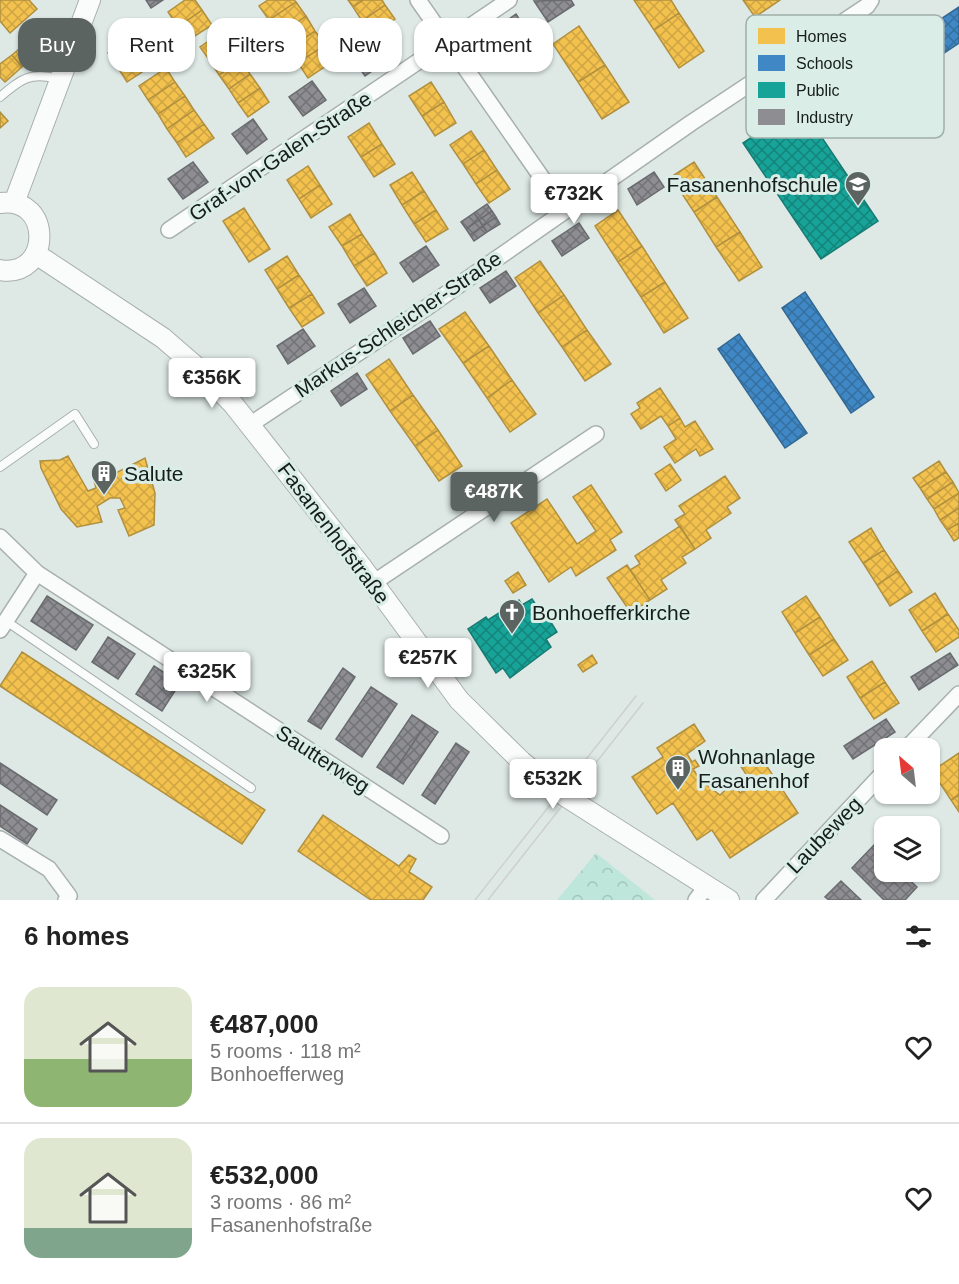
<!DOCTYPE html>
<meta charset="utf-8">
<style>
:root{--surface:#fff;--page:#f6f6f6;--text:#222;--muted:#767676;--line:#e0e0e0;--accent:#5c6462}
body{margin:0;font-family:Arial,sans-serif;background:var(--page);color:var(--text);height:100vh;display:flex;flex-direction:column;font-size:22px;white-space:nowrap}
*{box-sizing:border-box;margin:0}
p{font-size:20px;color:var(--muted)}
.icon{flex:none;width:33px;height:33px;fill:none;stroke:currentColor;stroke-width:2;stroke-linecap:round;stroke-linejoin:round}
.map{position:relative;height:900px;overflow:hidden}
.drawer{display:flex;flex-direction:column;background:var(--surface);flex:1}
.drawer>*{flex:none}
.guide{position:absolute;left:18px;top:18px;width:600px;height:54px;display:flex;gap:12px}
.needle{width:39px;rotate:332deg}
.controls{position:absolute;left:874px;top:738px;display:grid;gap:12px}
.controls a{display:grid;place-items:center;width:66px;height:66px;border-radius:12px;background:var(--surface);box-shadow:0 2px 4px #0004;font-size:30px}
.price{position:absolute;translate:-50% -51px;padding:0 14px;border-radius:6px;background:#fff;color:#222;font-size:20px;line-height:39px;filter:drop-shadow(0 2px 3px #0008)}
.price::after{content:'';position:absolute;left:50%;top:36px;width:18px;height:14px;margin-left:-9px;background:inherit;clip-path:polygon(0 0,100% 0,50% 100%)}
.price.selected{background:var(--accent);color:#fff}
ul{padding:0;list-style:none}
li{display:flex;align-items:center;gap:18px;height:150px;padding:0 24px}
li+li{border-top:2px solid var(--line)}
li span{display:grid;place-items:center;flex:none;width:168px;height:120px;border-radius:18px;color:#555}
li>.icon{margin-inline-start:auto}
span .icon{width:72px;height:72px;fill:#fffc;stroke-width:1}
li b{font-size:26px}
h2{display:flex;justify-content:space-between;align-items:center;height:72px;padding:0 24px;font-size:26px}
.pill{padding:0 21px;border-radius:18px;background:var(--surface);box-shadow:0 2px 4px #0004;font-size:21px;line-height:54px}
.pill.selected{background:var(--accent);color:#fff}
.map>svg:first-child{display:block}
.park{fill:url(#park-crowns)}
.homes{fill:url(#homes-cross-hatch);stroke:#b0903f;stroke-width:1.5}
.schools{fill:url(#schools-cross-hatch);stroke:#336892;stroke-width:1.5}
.public{fill:url(#public-cross-hatch);stroke:#177b72;stroke-width:1.5}
.industry{fill:url(#industry-cross-hatch);stroke:#696b6e;stroke-width:1.5}
.lines{fill:none;stroke-linecap:round;stroke-linejoin:round}
.service-casing{stroke:#a8b0ae;stroke-width:10}
.minor-casing{stroke:#a8b0ae;stroke-width:18}
.tertiary-casing{stroke:#a8b0ae;stroke-width:22}
.service{stroke:#fafcfb;stroke-width:8}
.minor{stroke:#fafcfb;stroke-width:15}
.tertiary{stroke:#fafcfb;stroke-width:20}
.tram{stroke:#cdd0cf;stroke-width:1.5}
.tertiary-bridge-casing{stroke:#a8b0ae;stroke-width:22;stroke-linecap:butt}
.tertiary-bridge{stroke:#fafcfb;stroke-width:20}
.labels{text-anchor:middle;dominant-baseline:central;stroke-width:6;stroke-linejoin:round;paint-order:stroke}
.street-label{font-size:21px;fill:#161d1b;stroke:#daede7}
.poi-label{font-size:21px;fill:#161d1b;stroke:#daede7;text-anchor:start}
.key{fill:#daede7;stroke:#9fafaa;stroke-width:1.5}
.key-label{font-size:16px;fill:#161d1b}
</style>
<div class="map">
<svg width="959" height="900" viewBox="0 0 959 900">
<defs>
<pattern id="park-crowns" width="20" height="18" patternUnits="userSpaceOnUse" patternTransform="scale(1.5)"><rect width="20" height="18" fill="#bee6da"/><path d="M2 6a3 3 0 1 1 6 0M12 15a3 3 0 1 1 6 0" fill="none" stroke="#a3c5ba"/></pattern>
<pattern id="homes-cross-hatch" width="8" height="8" patternUnits="userSpaceOnUse" patternTransform="scale(1.5)"><rect width="8" height="8" fill="#f2c14e"/><path d="M0 0l8 8M0 8l8-8" fill="none" stroke="#cfa544"/></pattern>
<pattern id="schools-cross-hatch" width="8" height="8" patternUnits="userSpaceOnUse" patternTransform="scale(1.5)"><rect width="8" height="8" fill="#3f88c5"/><path d="M0 0l8 8M0 8l8-8" fill="none" stroke="#346f9f"/></pattern>
<pattern id="public-cross-hatch" width="8" height="8" patternUnits="userSpaceOnUse" patternTransform="scale(1.5)"><rect width="8" height="8" fill="#17a398"/><path d="M0 0l8 8M0 8l8-8" fill="none" stroke="#14847b"/></pattern>
<pattern id="industry-cross-hatch" width="8" height="8" patternUnits="userSpaceOnUse" patternTransform="scale(1.5)"><rect width="8" height="8" fill="#8d8d92"/><path d="M0 0l8 8M0 8l8-8" fill="none" stroke="#727376"/></pattern>
</defs>
<rect width="100%" height="100%" fill="#dee9e6"/>
<path class="park" d="M596 853 655 900H557Z"/>
<path class="homes" d="M0 0H29L37 9 10 33 0 21Z
M185 0H195L202 10 178 27 168 12Z
M268 0H294L296 2 269 20 259 6Z
M348 0H363L353 7Z
M363 0H382L385 5 362 21 353 7Z
M634 0H671L679 13 654 30Z
M743 0H780L755 17Z
M296 2 306 16 279 35 269 20Z
M385 5 395 19 372 35 362 21Z
M202 10 212 25 187 41 178 27Z
M679 13 704 51 679 68 654 30Z
M306 16 315 31 288 49 279 35Z
M579 26 605 65 578 82 553 44Z
M40 31 51 44 22 67 12 55Z
M315 31 325 45 298 63 288 49Z
M222 32 231 46 210 61 200 47Z
M131 38 141 52 118 68 108 53Z
M325 45 335 60 308 78 298 63Z
M231 46 241 60 219 75 210 61Z
M141 52 151 66 127 82 118 68Z
M12 55 22 67 5 82 0 77V64Z
M241 60 250 74 229 89 219 75Z
M605 65 629 102 602 119 578 82Z
M166 68 175 82 148 100 139 86Z
M250 74 260 88 238 103 229 89Z
M175 82 185 96 158 114 148 100Z
M431 82 444 102 422 116 409 96Z
M260 88 269 102 248 117 238 103Z
M185 96 194 110 167 129 158 114Z
M444 102 456 123 435 136 422 116Z
M194 110 204 124 177 143 167 129Z
M0 112 8 121 0 128Z
M369 123 382 144 361 157 348 137Z
M204 124 214 138 186 157 177 143Z
M471 131 484 150 463 164 450 145Z
M382 144 395 164 374 177 361 157Z
M484 150 497 170 476 184 463 164Z
M694 162 717 197 694 212 671 177Z
M308 166 320 185 299 199 287 180Z
M497 170 510 189 489 203 476 184Z
M412 172 424 191 402 205 390 185Z
M320 185 332 204 311 218 299 199Z
M424 191 436 210 414 224 402 205Z
M717 197 740 232 716 247 694 212Z
M244 208 270 249 249 262 223 221Z
M436 210 448 229 426 242 414 224Z
M618 210 642 246 618 262 595 226Z
M350 214 362 234 342 246 329 227Z
M740 232 762 267 739 281 716 247Z
M362 234 375 253 354 266 342 246Z
M642 246 665 282 641 297 618 262Z
M375 253 387 273 367 286 354 266Z
M287 256 299 275 277 289 265 270Z
M540 261 564 295 538 313 515 278Z
M299 275 312 294 289 308 277 289Z
M665 282 688 318 664 333 641 297Z
M312 294 324 313 302 327 289 308Z
M564 295 587 330 562 347 538 313Z
M465 312 489 346 463 363 439 329Z
M587 330 611 364 585 381 562 347Z
M489 346 512 380 487 398 463 363Z
M389 359 413 395 390 411 366 375Z
M512 380 536 414 510 432 487 398Z
M660 388 680 418 668 426 661 416 641 429 631 414 640 408 637 403Z
M413 395 438 430 415 446 390 411Z
M680 418 685 427 695 421 713 449 700 456 696 449 675 463 664 447 676 439 668 426Z
M438 430 462 466 439 481 415 446Z
M68 456 88 491 96 488 94 480 97 473 106 471 112 475 145 458 155 493 154 525 129 536 118 510 125 508 120 498H110L97 506 102 522 77 527 61 509 41 468 40 461 60 460Z
M939 461 946 472 920 488 913 478Z
M670 464 681 480 666 491 655 474Z
M946 472 953 482 927 499 920 488Z
M725 476 740 498 727 507 731 513 706 530 711 538 695 549 675 520 685 514 679 506Z
M953 482 959 493 934 509 927 499Z
M591 485 622 532 610 540 616 550 576 576 571 567 549 582 511 523 547 499 577 544 596 531 573 497Z
M959 493V508L940 520 934 509Z
M959 508V523L947 530 940 520Z
M959 523V538L954 541 947 530Z
M680 526 695 549 682 557 686 563 661 580 667 589 650 600 630 570 640 564 635 556Z
M871 528 884 550 863 563 849 542Z
M884 550 898 571 877 585 863 563Z
M627 565 650 600 631 613 607 578Z
M898 571 912 592 890 606 877 585Z
M518 572 526 585 513 593 505 581Z
M935 593 948 614 922 631 909 610Z
M806 596 820 617 795 633 782 612Z
M948 614 959 630V637L936 652 922 631Z
M820 617 834 639 809 655 795 633Z
M834 639 848 660 823 676 809 655Z
M22 652 265 810 242 844 0 686Z
M592 655 597 663 583 672 578 665Z
M872 661 885 682 860 698 847 677Z
M885 682 899 703 874 719 860 698Z
M694 724 705 741 687 754 692 762 695 760 699 766 693 769 700 780 720 795 733 783 740 793 753 785 740 765 758 753 798 813 730 858 712 830 697 840 673 803 657 814 632 777 663 757 657 748Z
M959 753V795L951 800 932 771Z
M959 795V812L951 800Z
M323 815 399 866 409 855 416 859 409 872 432 887 423 900H371L298 851Z"/>
<path class="schools" d="M959 7V43L850 116 823 75 845 61 855 76Z
M805 292 874 397 851 413 782 308Z
M739 334 807 433 785 448 718 349Z"/>
<path class="public" d="M800 105 878 221 821 259 743 143Z
M532 599 540 611 543 609 557 632 546 639 551 647 510 678 503 668 496 673 468 629 486 617 488 620 519 600 522 605Z"/>
<path class="industry" d="M146 0H163L151 8Z
M571 0 574 5 548 22 534 1Z
M516 14 529 35 515 44 502 24Z
M376 41 389 59 365 76 352 58Z
M312 81 326 100 303 116 289 97Z
M253 119 267 139 247 154 232 134Z
M193 162 208 182 183 199 168 179Z
M654 172 664 187 637 205 628 189Z
M487 204 492 211 479 220 474 213Z
M492 211 496 217 483 226 479 220Z
M474 213 479 220 466 229 461 222Z
M496 217 500 224 487 232 483 226Z
M479 220 483 226 470 235 466 229Z
M579 223 589 238 562 256 552 241Z
M483 226 487 232 474 241 470 235Z
M426 246 439 265 413 282 400 263Z
M506 271 516 286 490 303 480 288Z
M364 288 376 306 350 323 338 304Z
M430 321 440 336 413 354 403 338Z
M303 329 315 346 288 364 277 346Z
M357 373 367 389 341 406 331 391Z
M47 596 93 625 76 650 31 621Z
M108 637 135 654 118 679 92 662Z
M950 653 958 665 919 690 911 677Z
M154 666 180 683 162 711 136 694Z
M343 668 355 677 321 729 308 721Z
M371 687 397 704 362 757 336 739Z
M412 715 426 724 391 776 377 767Z
M886 719 895 732 853 759 844 746Z
M426 724 438 732 403 784 391 776Z
M456 743 469 752 435 804 422 795Z
M0 763 57 800 47 815 0 783Z
M0 805 37 829 27 844 0 826Z
M874 845 885 856V872H901L917 887 905 900H884L852 868Z
M930 856 939 864 928 877 922 872H930Z
M841 881 861 900H829L825 897Z"/>
<g class="lines">
<g class="service-casing">
<path id="service" d="M0 97C22 78 30 72 59 79
M0 467 75 414 94 444
M6 621 251 788"/>
</g>
<g class="minor-casing">
<path id="minor" d="M418 0 565 211
M169 230 509 0
M251 424 426 308 691 123 867 6 871 0
M0 537 37 573 441 836
M373 583 596 434
M0 630 37 573
M907 748 959 694
M0 839 49 869 69 896 66 900
M696 900 706 887
M764 900 885 771"/>
</g>
<g class="tertiary-casing">
<path id="tertiary" d="M0 203C53 195 52 279 0 270
M14 203 90 0
M36 254 163 338 200 370 233 404 361 566 459 700 522 762
M609 824 729 900"/>
</g>
<use href="#service" class="service"/>
<use href="#minor" class="minor"/>
<use href="#tertiary" class="tertiary"/>
<path class="tram" d="M475 900 636 696
M488 900 643 703"/>
<g class="tertiary-bridge-casing">
<path id="tertiary-bridge" d="M522 762 565 796 609 824"/>
</g>
<use href="#tertiary-bridge" class="tertiary-bridge"/>
</g>
<defs>
<g id="school-pin" transform="scale(1.35)"><path d="M0 17L-7.5 6A9.5 9.5 0 1 1 7.5 6Z" fill="#5c6462" stroke="#daede7"/><path d="M0-5L7-2L0 1L-7-2ZM-4 1L0 2.5L4 1V4Q0 6-4 4Z" fill="#fff"/></g>
<g id="building-pin" transform="scale(1.35)"><path d="M0 17L-7.5 6A9.5 9.5 0 1 1 7.5 6Z" fill="#5c6462" stroke="#daede7"/><path d="M-4-6H4V6H1V3H-1V6H-4ZM-2.5-4.3h1.7v1.8h-1.7ZM.8-4.3h1.7v1.8H.8ZM-2.5-1h1.7V.8h-1.7ZM.8-1h1.7V.8H.8Z" fill="#fff"/></g>
<g id="church-pin" transform="scale(1.35)"><path d="M0 17L-7.5 6A9.5 9.5 0 1 1 7.5 6Z" fill="#5c6462" stroke="#daede7"/><path d="M-1.2-6h2.4v3.5h3.3v2.4h-3.3V6h-2.4V-.1h-3.3v-2.4h3.3Z" fill="#fff"/></g>
</defs>
<g fill-rule="evenodd">
<use href="#school-pin" x="858" y="184"/>
<use href="#building-pin" x="104" y="473"/>
<use href="#church-pin" x="512" y="612"/>
<use href="#building-pin" x="678" y="768"/>
</g>
<g class="labels">
<g class="street-label">
<text transform="translate(280 156) rotate(-34)">Graf-von-Galen-Straße</text>
<text transform="translate(398 324) rotate(-34)">Markus-Schleicher-Straße</text>
<text transform="translate(334 533) rotate(53)">Fasanenhofstraße</text>
<text transform="translate(323 759) rotate(33)">Sautterweg</text>
<text transform="translate(824 835) rotate(-46)">Laubeweg</text>
</g>
<g class="poi-label">
<text x="838" y="184" text-anchor="end">Fasanenhofschule</text>
<text x="124" y="473">Salute</text>
<text x="532" y="612">Bonhoefferkirche</text>
<text x="698" y="756">Wohnanlage<tspan x="698" dy="24">Fasanenhof</tspan></text>
</g>
</g>
<rect x="746" y="15" width="198" height="123" rx="9" class="key"/>
<rect x="758" y="28" width="27" height="16" fill="#f2c14e"/>
<rect x="758" y="55" width="27" height="16" fill="#3f88c5"/>
<rect x="758" y="82" width="27" height="16" fill="#17a398"/>
<rect x="758" y="109" width="27" height="16" fill="#8d8d92"/>
<g class="key-label">
<text x="796" y="42">Homes</text>
<text x="796" y="69">Schools</text>
<text x="796" y="96">Public</text>
<text x="796" y="123">Industry</text>
</g>
</svg>
<div class="controls">
<a><svg class="needle" viewBox="-14 -14 28 28"><path d="M0-13l5 13h-10z" fill="#e53935"/><path d="M0 13l5-13h-10z" fill="#767676"/></svg></a>
<a><svg class="icon" aria-label="layers" viewBox="0 0 24 24"><path d="M12 4l9 5-9 5-9-5zM3 14l9 5 9-5"/></svg></a>
</div>
<b class="price" style="left:574px;top:225px">€732K</b>
<b class="price" style="left:212px;top:409px">€356K</b>
<b class="price selected" style="left:494px;top:523px">€487K</b>
<b class="price" style="left:428px;top:689px">€257K</b>
<b class="price" style="left:207px;top:703px">€325K</b>
<b class="price" style="left:553px;top:810px">€532K</b>
<div class="guide">
<a class="pill selected">Buy</a>
<a class="pill">Rent</a>
<a class="pill">Filters</a>
<a class="pill">New</a>
<a class="pill">Apartment</a>
</div>
</div>
<section class="drawer">
<h2>6 homes<svg class="icon" aria-label="filters" viewBox="0 0 24 24"><path d="M4 7h16M4 17h16"/><circle cx="9" cy="7" r="2"/><circle cx="15" cy="17" r="2"/></svg></h2>
<ul>
<li><span style="background:linear-gradient(#dfe7d0 60%,#8fb573 0)"><svg class="icon" aria-label="home" viewBox="0 0 24 24"><path d="M3 11l9-7 9 7M6 9v11h12V9"/></svg></span><div><b>€487,000</b><p>5 rooms · 118 m²</p><p>Bonhoefferweg</p></div><svg class="icon" aria-label="heart" viewBox="0 0 24 24"><path d="M12 20l-8-8c-3-5 5-10 8-4 3-6 11-1 8 4z"/></svg></li>
<li><span style="background:linear-gradient(#dfe7d0 75%,#7fa58c 0)"><svg class="icon" aria-label="home" viewBox="0 0 24 24"><path d="M3 11l9-7 9 7M6 9v11h12V9"/></svg></span><div><b>€532,000</b><p>3 rooms · 86 m²</p><p>Fasanenhofstraße</p></div><svg class="icon" aria-label="heart" viewBox="0 0 24 24"><path d="M12 20l-8-8c-3-5 5-10 8-4 3-6 11-1 8 4z"/></svg></li>
</ul>
</section>
